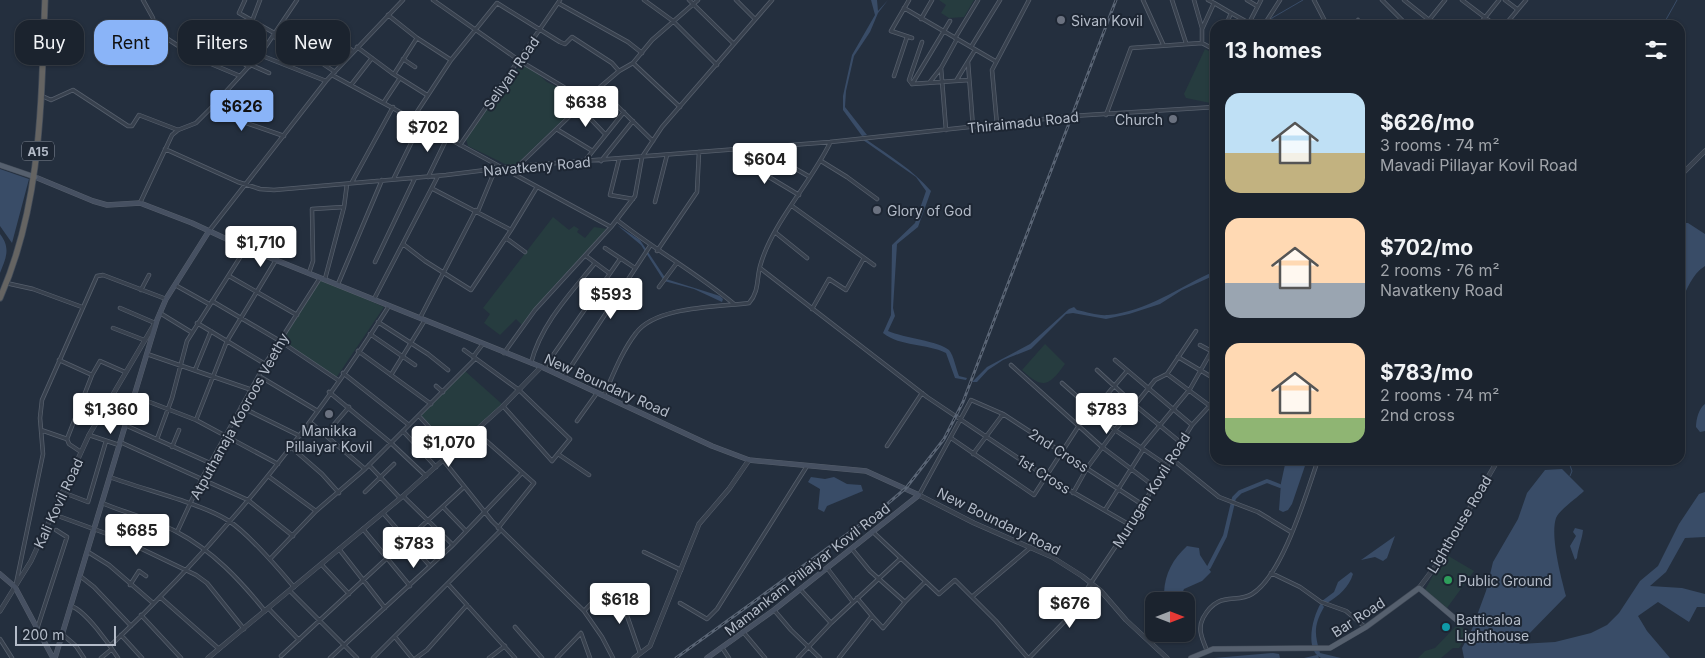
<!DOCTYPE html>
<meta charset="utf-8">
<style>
:root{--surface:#1b232e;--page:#282f3a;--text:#f1f3f6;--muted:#a0a4aa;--line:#39404a;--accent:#8ab4f8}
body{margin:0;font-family:Inter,sans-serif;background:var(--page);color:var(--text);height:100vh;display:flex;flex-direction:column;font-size:19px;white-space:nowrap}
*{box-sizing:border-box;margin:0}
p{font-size:16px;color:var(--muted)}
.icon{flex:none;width:28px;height:28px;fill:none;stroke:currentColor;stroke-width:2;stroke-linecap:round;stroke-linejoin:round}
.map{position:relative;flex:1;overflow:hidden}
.panel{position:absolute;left:1210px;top:20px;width:475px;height:445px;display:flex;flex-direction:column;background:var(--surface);border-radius:15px;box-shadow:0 1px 4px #0004,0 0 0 1px var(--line)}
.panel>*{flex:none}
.banner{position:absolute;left:15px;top:20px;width:475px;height:45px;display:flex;gap:10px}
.needle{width:32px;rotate:90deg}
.buttons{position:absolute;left:1145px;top:592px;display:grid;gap:10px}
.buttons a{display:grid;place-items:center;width:50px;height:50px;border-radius:10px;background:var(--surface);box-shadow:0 1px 4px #0004,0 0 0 1px var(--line);font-size:25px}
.scale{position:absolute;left:15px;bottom:12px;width:101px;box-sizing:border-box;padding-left:5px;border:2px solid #b4bcc9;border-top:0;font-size:14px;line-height:18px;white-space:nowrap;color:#b4bcc9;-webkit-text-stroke:4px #1d2633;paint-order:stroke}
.price{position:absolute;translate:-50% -42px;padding:0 11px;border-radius:5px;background:#fff;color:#222;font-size:16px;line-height:32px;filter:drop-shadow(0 1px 2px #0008)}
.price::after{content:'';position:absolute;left:50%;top:30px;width:15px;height:11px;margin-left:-8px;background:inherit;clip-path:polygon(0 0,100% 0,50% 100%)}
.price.on{background:var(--accent);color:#111}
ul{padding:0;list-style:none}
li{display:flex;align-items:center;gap:15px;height:125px;padding:0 15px}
li span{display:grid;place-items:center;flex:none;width:140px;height:100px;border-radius:15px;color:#555}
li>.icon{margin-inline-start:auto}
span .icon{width:60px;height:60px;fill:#fffc;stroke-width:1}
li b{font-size:21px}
h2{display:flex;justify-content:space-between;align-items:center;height:60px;padding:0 15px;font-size:21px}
.tag{padding:0 18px;border-radius:15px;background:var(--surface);box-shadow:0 1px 4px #0004,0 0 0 1px var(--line);font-size:18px;line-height:45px}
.tag.on{background:var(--accent);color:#111}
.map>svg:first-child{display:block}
.green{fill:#263c3f}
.water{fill:#394c67}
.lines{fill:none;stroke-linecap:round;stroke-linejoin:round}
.stream{stroke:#394c67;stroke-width:1}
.canal{stroke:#394c67;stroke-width:4}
.minor-casing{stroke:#565f6c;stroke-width:4.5}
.tertiary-casing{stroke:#565f6c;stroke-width:5}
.secondary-casing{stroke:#565f6c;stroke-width:5.5}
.primary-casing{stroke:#414a57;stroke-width:6}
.trunk-casing{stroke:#434c59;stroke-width:7}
.minor{stroke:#38414e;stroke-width:3}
.tertiary{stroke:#38414e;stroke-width:4}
.secondary{stroke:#465061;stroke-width:4.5}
.primary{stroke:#56606e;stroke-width:5}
.trunk{stroke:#656462;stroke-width:5.5}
.rail-casing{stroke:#5a6575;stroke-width:3}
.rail{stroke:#1d2633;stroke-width:1;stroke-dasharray:4;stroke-linecap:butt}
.worship-dot{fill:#6b7280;stroke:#1d2633;stroke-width:2}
.leisure-dot{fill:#2e9e5b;stroke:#1d2633;stroke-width:2}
.culture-dot{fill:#0f9aa8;stroke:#1d2633;stroke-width:2}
.labels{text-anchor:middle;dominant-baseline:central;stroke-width:4;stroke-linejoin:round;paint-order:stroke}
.shield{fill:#1d2633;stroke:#878f9c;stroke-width:1}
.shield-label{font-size:12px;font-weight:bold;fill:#b4bcc9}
.poi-label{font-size:14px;fill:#b4bcc9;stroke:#1d2633;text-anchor:start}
.street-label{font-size:14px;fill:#b4bcc9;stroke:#1d2633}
</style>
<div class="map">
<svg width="1705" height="658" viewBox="0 0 1705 658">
<rect width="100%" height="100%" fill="#242f3e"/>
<path class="green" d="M939 0H974L964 17 949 18 941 13 946 5Z
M1205 49 1215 54V104L1186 98 1184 94Z
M524 62 547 82 583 100 515 166H509L468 146 466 139 490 101Z
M553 217 569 230 574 226 579 229 577 232 585 238 594 227 607 229 552 288 522 325 516 319 500 335 484 323 490 314 483 308Z
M321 279 384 307 336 378 282 341Z
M1045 344 1065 364C1049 386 1043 390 1022 370Z
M465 371 502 404 452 449 421 416Z
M1445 554 1474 571 1447 608 1425 590Z
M1458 624 1468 633 1459 648H1453L1441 658H1418L1425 651 1435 648Z"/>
<path class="water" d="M871 0H877L878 11 888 0 878 13 870 32 854 56 846 91 845 107 867 135 862 136 843 110V96L852 55 875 15Z
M863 140H867C890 156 913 170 931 191L918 227 897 244 893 308 895 316 888 331C904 338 939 341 949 350 954 356 956 369 959 376L967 378 966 380 955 378 946 353C926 343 901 347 883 333L891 315 892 245 915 223 926 191 916 177Z
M0 169 29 179 12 243 0 226Z
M1680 223H1688L1705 234V266C1691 275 1688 289 1680 302Z
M617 225 640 240 666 279 720 296 723 299 722 302 694 289 664 281 641 245Z
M0 234C11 248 6 258 0 273Z
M1215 271V275L1182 290 1160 304 1129 314 1106 319 1073 313 1066 314 1031 349 1003 360 988 370 977 382H972L987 367 1030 344 1069 309 1074 307 1077 310C1087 312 1098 316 1108 315 1146 312 1181 286 1215 271Z
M1705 404V431L1700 432 1696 427C1696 419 1699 408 1705 404Z
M1286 460H1307L1292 504 1288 510 1283 512 1279 510 1281 483Z
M1562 469 1584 491C1577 498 1559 510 1556 518 1550 536 1561 577 1566 596L1519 644 1555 642 1591 633 1607 625 1619 613 1640 581 1658 566 1679 524 1699 494 1705 492V537L1685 538 1666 572 1650 586 1682 588 1705 594V607H1697L1689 622 1658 602 1638 616 1647 631 1670 658H1464L1462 648 1472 629 1486 591 1493 562 1518 519 1527 493 1545 470Z
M811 477 825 479 834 477 847 484 861 485 863 491 827 506 824 512 818 509 820 489 808 482Z
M1575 528 1583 530C1582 540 1578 548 1577 558L1575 560 1570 546 1576 536 1573 532Z
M1395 536 1387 558 1383 561 1375 557 1361 560Z
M1187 546 1199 548 1200 555 1211 572 1202 581 1184 589 1179 601H1167L1168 598 1164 593C1165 573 1173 559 1187 546Z
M1351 572 1353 574C1349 587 1339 596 1327 603L1322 601 1334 592 1338 582Z
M1321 603 1324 607C1314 625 1314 633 1320 653L1341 658H1321L1318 656 1319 658H1304L1317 655C1306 644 1313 616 1321 603Z
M1273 653 1279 654 1280 658H1214Z"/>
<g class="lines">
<path class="stream" d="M1268 25 1272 18 1303 0
M1663 25 1677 0
M1568 460 1572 471 1570 476"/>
<path class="canal" d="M1209 567 1225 536 1234 498 1240 492 1267 481 1280 486"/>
<g class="minor-casing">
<path id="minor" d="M143 0 153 18 154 26 163 36 197 58 240 76
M245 0 239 13 276 34
M433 0 520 61 587 101
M644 0 673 21 717 65
M689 0 734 44
M736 0 755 19
M909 0 891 31 912 38
M1143 0 1163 44
M1172 0 1186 43
M1194 0 1202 28
M1247 0 1257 6
M1314 0 1327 25
M1382 0 1407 25
M1404 0 1429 20
M1462 0 1495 25
M1505 0 1517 9
M558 3 628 42 642 53
M1214 3 1231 13 1226 25
M904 8 995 61
M1231 13 1249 23
M388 15 417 38 451 60
M921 19 932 0
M1358 20 1363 25
M252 21 260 0
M1248 25 1261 0
M1264 25 1280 0
M1394 25 1402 20
M1435 25 1429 20 1445 0
M1479 25 1499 0
M1505 25 1526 0
M327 32 353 51
M274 37 296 46
M955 38 978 0
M1202 43V29L1214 3 1208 0
M253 47 262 52
M357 47 392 73 427 95
M971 47 1000 0
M260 55 326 81
M311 56 335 72
M235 58 249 67
M403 59 415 67
M968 62 973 128
M633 63 680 107
M251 65 269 73
M394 74 417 38
M332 75 611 227
M894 76 907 37
M956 81 975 50
M930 82 941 68
M912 84 950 21
M912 84 969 80
M912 84 909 80 922 42
M351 85 372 58
M599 88 653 141
M42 96 51 100 73 90 128 126H132L139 115 178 130
M384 102 400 78
M211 108 223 115 284 136
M580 108 605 134
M1106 115 1131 48 1202 43 1215 50
M413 118 451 60 497 3 560 42 565 44 572 37 612 63 619 71
M997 125 992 70 1029 0
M558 130 591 150
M946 130 941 68 957 39
M460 145 560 0
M759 148 810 177
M165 149 238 182 260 189 274 190 446 175 518 166 830 142 1072 116 1215 107
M619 159 610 195 633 199
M779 159 769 177 799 195
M601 161 633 121
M821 161 847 177 877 199
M584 162 624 112
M518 166 599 88 619 71 633 63 652 40 698 0
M428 177 447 138
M394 178 421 123
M352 182 393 107
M433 189 511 230 537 187
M655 202 667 155
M140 203 172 135 178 130 196 123 211 108 262 52 297 0
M792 206 874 265
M478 211 495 170
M617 220C655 250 697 273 734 304
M209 231 326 81 403 0
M776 233 807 258
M506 238 525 252
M403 244 425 261 471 290 511 230
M605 248 635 268
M657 251 697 192 699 152
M586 256 609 273
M375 262 415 178
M760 268 927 397 1045 476 1130 525
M309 273 313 261 312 209 344 207
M229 276 297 315
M325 279 344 207 347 184
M6 283 33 289 82 307
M338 284 382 180
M175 285 209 304
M659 287 676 264
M141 290 149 275
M374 299 438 176
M212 301 280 341 338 380
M120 308 155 323
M812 309 829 279 846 290 864 258
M160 313 191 332
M420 318 476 210
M378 322 428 354 448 370
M113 328 144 340
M370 334 415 365
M1200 345 1215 353
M464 350 519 390 570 439 552 461 503 406
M358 351 431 404
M504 353 535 310 611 227 635 196 642 157 662 127 772 0
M147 354 252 390
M473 357 482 345
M1178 357 1215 379
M59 360 92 375 67 439
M1115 360 1192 425
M531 363C541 324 570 294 595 263
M265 364 227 341 276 260
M1011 365 1102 447 1155 487
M544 368 620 259
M195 370 211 331
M1097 370 1136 406 1180 442
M343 373 409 425
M1167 374 1210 406
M92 375 100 361 125 372
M391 375 425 320
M259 376 316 410
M564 377 650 246
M1062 383 1115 430 1168 466
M436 386 443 392
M329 392 391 443 426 476
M604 395C613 375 622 351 636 333 656 306 718 307 749 303 760 291 756 277 761 263 773 223 811 182 830 143
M134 396 196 420 278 464
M241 407 300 436
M1093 411 1127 371
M419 416 452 452
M196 420 227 341 197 323
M577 421 597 393
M310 422 365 469
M125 425 210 463
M41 430 67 439 69 444 81 452
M403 431 436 467
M475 431 534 483 498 528
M89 435 119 445
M325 435 349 407
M951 438 1034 495 1078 427
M157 439 172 398 187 341 246 248
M120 442 248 500 293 536
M887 446 922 393
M172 447 179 430
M291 447 322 474 339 493
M1141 448 1190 389 1215 345
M558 454 589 475
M973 454 1003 414
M1172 459 1219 497 1258 512 1291 532
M443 460 492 521 584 611 602 637 613 658
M369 465 400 498
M268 476 316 511
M110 477C144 490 201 503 229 521 250 535 278 568 294 587
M62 492 88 502 106 441
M365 492 394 464
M1073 493 1087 468 1115 430 1155 380 1167 374 1196 331
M919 495 971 400 1003 414 1143 505
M403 496 453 545
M102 503C126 513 154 520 177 532 213 551 240 580 265 611
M443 507 466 531
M1105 510 1143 450
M383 513 430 566
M61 517 121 539 196 575 207 583 244 629
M363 529 410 586
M177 532 202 478 265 364 320 278
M873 532 939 594 955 580 996 621 1028 658
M339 549 385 608
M852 549 870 571 905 602 925 582
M88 552 109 565 153 603
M644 552 681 570
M270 559 316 511 365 469 475 359
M322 565 349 594
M827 568 853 602
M1271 573 1300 587 1321 602 1346 611 1365 627
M80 576 94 587 131 626
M16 584 43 454 40 418 42 400 97 276 103 275 166 299
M448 584 515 658
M130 585 139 571 146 576
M800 589 831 623
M290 591 357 658
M973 596 1031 547
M160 597 219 649
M680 603 707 619 717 609 807 466
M71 606C86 611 109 644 118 658
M269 609 299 640
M774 610 791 630 820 658
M584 611 605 589 624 607 640 653
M141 615 181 658
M872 616 883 628 905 602
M515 627 542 658
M37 629 67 537 56 530
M744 633 765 658
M62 634 76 646 84 658
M121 635 142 658
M395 637 412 658
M0 639 12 658
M110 646C217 546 311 430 389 306
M723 649 729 658
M1207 651C1203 640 1197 630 1203 618 1218 590 1236 604 1252 594 1283 575 1306 494 1318 460
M281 656 464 487
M101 658 112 649
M330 658 453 545 521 474
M373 658 501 530
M416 658 427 650 467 605
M489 658 505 646
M557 658 581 633 590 658
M798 658 831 623 901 558
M839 658 872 616 857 598
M1029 658 1066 620 1130 525 1192 425 1215 400"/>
</g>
<g class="tertiary-casing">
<path id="tertiary" d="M1680 176 1705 151
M919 495 974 523 1052 557 1082 576 1101 591 1126 620 1167 658
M1419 588 1437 564 1498 460
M0 611 31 561 89 435 155 323
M208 658 403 496 503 406 541 367
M634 658 650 646 699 524 729 489 749 460"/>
</g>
<g class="secondary-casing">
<path id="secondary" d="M35 177 93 201 107 205 140 203 192 223 246 248 544 368 712 446 749 460 866 471 919 495 774 610 707 658
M0 574 15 587 53 658
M55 658 157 320 166 299 209 231"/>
</g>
<g class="primary-casing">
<path id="primary" d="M0 165 35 177
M1191 658 1213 649 1330 648 1366 627 1419 588 1459 622"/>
</g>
<g class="trunk-casing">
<path id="trunk" d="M0 298C42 203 41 101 45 0"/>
</g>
<use href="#minor" class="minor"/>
<use href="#tertiary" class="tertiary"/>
<use href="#secondary" class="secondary"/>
<use href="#primary" class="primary"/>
<use href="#trunk" class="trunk"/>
<g class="rail-casing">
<path id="rail" d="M676 658 879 511 906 488 944 439 963 402 1116 0"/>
</g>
<use href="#rail" class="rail"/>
</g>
<g class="worship-dot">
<circle cx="1061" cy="20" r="5"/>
<circle cx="1173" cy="119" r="5"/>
<circle cx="877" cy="210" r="5"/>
<circle cx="329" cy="414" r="5"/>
</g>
<circle class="leisure-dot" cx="1448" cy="580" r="5"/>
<circle class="culture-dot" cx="1446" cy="627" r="5"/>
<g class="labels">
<rect class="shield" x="22" y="141.5" width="32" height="19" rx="4"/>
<g class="shield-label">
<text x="38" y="151">A15</text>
</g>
<g class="poi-label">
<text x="1071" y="20">Sivan Kovil</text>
<text x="1163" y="119" text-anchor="end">Church</text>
<text x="887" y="210">Glory of God</text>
<text x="329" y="430" text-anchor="middle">Manikka<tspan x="329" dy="16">Pillaiyar Kovil</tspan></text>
<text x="1458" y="580">Public Ground</text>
<text x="1456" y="619">Batticaloa<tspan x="1456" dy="16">Lighthouse</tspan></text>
</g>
<g class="street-label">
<text transform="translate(511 73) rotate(-55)">Seliyan Road</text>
<text transform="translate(1023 122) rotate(-6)">Thiraimadu Road</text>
<text transform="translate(537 166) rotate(-5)">Navatkeny Road</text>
<text transform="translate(607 385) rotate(24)">New Boundary Road</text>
<text transform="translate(239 416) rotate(-61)">Atputhanaja Kooroos Veethy</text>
<text transform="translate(1059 450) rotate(33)">2nd Cross</text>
<text transform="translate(1044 474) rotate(32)">1st Cross</text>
<text transform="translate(1151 490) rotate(-58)">Murugan Kovil Road</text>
<text transform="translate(58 503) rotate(-65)">Kali Kovil Road</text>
<text transform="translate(999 521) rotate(26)">New Boundary Road</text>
<text transform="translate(1459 524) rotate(-59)">Lighthouse Road</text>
<text transform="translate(807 569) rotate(-38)">Mamankam Pillaiyar Kovil Road</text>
<text transform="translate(1358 617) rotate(-33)">Bar Road</text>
</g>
</g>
</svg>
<div class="buttons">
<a><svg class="needle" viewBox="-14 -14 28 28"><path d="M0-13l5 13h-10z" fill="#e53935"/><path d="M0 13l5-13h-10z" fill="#a0a4aa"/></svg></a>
</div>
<div class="scale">200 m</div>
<b class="price" style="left:586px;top:128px">$638</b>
<b class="price on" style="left:242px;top:132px">$626</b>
<b class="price" style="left:428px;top:153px">$702</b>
<b class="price" style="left:765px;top:185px">$604</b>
<b class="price" style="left:261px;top:268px">$1,710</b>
<b class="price" style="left:611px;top:320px">$593</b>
<b class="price" style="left:111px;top:435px">$1,360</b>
<b class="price" style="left:1107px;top:435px">$783</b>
<b class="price" style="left:449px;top:468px">$1,070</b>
<b class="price" style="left:137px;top:556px">$685</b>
<b class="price" style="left:414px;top:569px">$783</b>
<b class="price" style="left:620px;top:625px">$618</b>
<b class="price" style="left:1070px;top:629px">$676</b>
<div class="banner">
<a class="tag">Buy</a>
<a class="tag on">Rent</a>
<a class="tag">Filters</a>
<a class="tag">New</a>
</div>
<section class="panel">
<h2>13 homes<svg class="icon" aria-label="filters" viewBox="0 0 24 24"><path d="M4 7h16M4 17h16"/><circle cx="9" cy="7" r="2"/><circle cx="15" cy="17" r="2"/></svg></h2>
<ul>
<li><span style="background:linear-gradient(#bfe0f5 60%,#c2b280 0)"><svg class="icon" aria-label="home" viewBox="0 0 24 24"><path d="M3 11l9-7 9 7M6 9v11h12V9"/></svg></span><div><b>$626/mo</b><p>3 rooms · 74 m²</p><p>Mavadi Pillayar Kovil Road</p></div></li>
<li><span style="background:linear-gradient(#ffd9b3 65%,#9aa5b1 0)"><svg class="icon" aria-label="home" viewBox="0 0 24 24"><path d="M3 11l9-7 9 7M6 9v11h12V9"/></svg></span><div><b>$702/mo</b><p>2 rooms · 76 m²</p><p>Navatkeny Road</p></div></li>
<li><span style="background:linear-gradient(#ffd9b3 75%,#8fb573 0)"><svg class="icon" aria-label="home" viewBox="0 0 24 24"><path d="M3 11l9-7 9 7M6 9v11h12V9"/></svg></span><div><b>$783/mo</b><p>2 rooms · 74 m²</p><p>2nd cross</p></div></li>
</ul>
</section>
</div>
